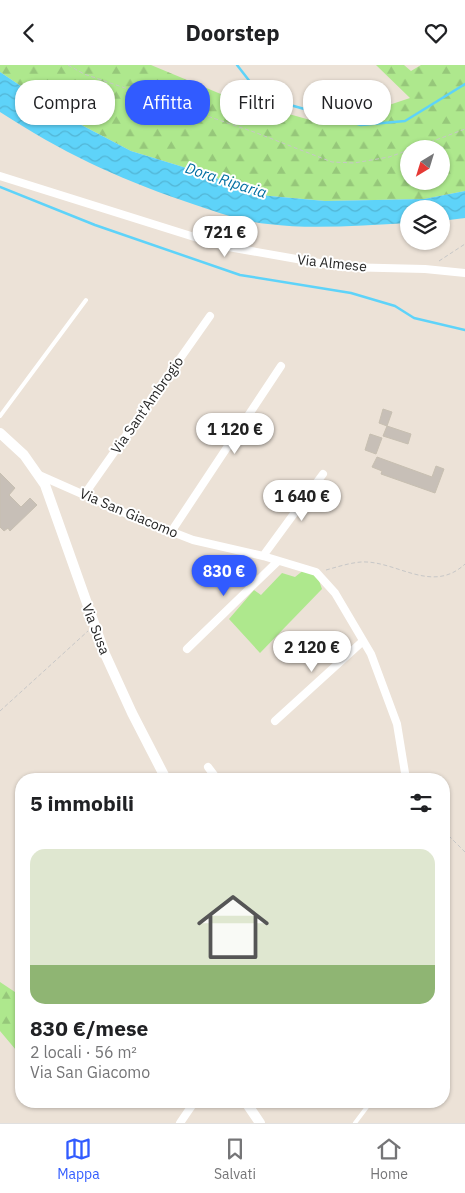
<!DOCTYPE html>
<html lang="it">
<meta charset="utf-8">
<style>
:root{--surface:#fff;--page:#f6f6f6;--text:#202124;--muted:#757577;--line:#e0e0e0;--accent:#315bff}
body{margin:0;font-family:"IBM Plex Sans",sans-serif;background:var(--page);color:var(--text);height:100vh;display:flex;flex-direction:column;font-size:19px;white-space:nowrap}
*{box-sizing:border-box;margin:0}
p{font-size:16px;color:var(--muted)}
.icon{flex:none;width:28px;height:28px;fill:none;stroke:currentColor;stroke-width:2;stroke-linecap:round;stroke-linejoin:round}
.map{position:relative;flex:1;overflow:hidden}
.drawer{position:absolute;left:15px;top:708px;width:435px;height:335px;display:flex;flex-direction:column;background:var(--surface);border-radius:20px;box-shadow:0 1px 4px #0004}
.drawer>*{flex:none}
.banner{position:absolute;left:15px;top:15px;width:435px;height:45px;display:flex;gap:10px}
.needle{width:32px;rotate:218deg}
.tools{position:absolute;left:400px;top:75px;display:grid;gap:10px}
.tools a{display:grid;place-items:center;width:50px;height:50px;border-radius:50%;background:var(--surface);box-shadow:0 1px 4px #0004;font-size:25px}
.price{position:absolute;translate:-50% -42px;padding:0 11px;border-radius:18px;background:#fff;color:#222;font-size:16px;line-height:32px;filter:drop-shadow(0 1px 2px #0008)}
.price::after{content:'';position:absolute;left:50%;top:30px;width:15px;height:11px;margin-left:-8px;background:inherit;clip-path:polygon(0 0,100% 0,50% 100%)}
.price.active{background:var(--accent);color:#fff}
ul{padding:0;list-style:none}
li{display:grid;align-content:center;gap:10px;height:265px;padding:0 15px}
li span{display:grid;place-items:center;height:155px;border-radius:15px;color:#555}
li>.icon{margin-inline-start:auto}
span .icon{width:90px;height:90px;fill:#fffc;stroke-width:1}
li b{font-size:21px}
h2{display:flex;justify-content:space-between;align-items:center;height:60px;padding:0 15px;font-size:21px}
.chip{padding:0 18px;border-radius:20px;background:var(--surface);box-shadow:0 1px 4px #0004;font-size:18px;line-height:45px}
.chip.active{background:var(--accent);color:#fff}
header{display:flex;justify-content:space-between;align-items:center;height:65px;padding:0 15px;background:var(--surface);font-size:22px;font-weight:700}
.dock{display:flex;justify-content:space-around;align-items:center;height:70px;border-top:1px solid var(--line);background:var(--surface);font-size:14px;color:var(--muted)}
.dock a{display:grid;justify-items:center;gap:2px}
.dock .active{color:var(--accent)}
.map>svg:first-child{display:block}
.forest{fill:url(#forest-firs);fill-rule:evenodd}
.park{fill:#aee88d}
.water{fill:url(#water-waves)}
.lines{fill:none;stroke-linecap:round;stroke-linejoin:round}
.stream{stroke:#5ed3f9;stroke-width:2.5}
.building{fill:#c7bfb7;stroke:#c7bfb1}
.path{stroke:#c7c7c7;stroke-width:1;stroke-dasharray:4 2.5;stroke-linecap:butt}
.service{stroke:#fff;stroke-width:4}
.minor{stroke:#fff;stroke-width:8}
.secondary{stroke:#fff;stroke-width:10}
.labels{text-anchor:middle;dominant-baseline:central;stroke-width:4;stroke-linejoin:round;paint-order:stroke}
.street-label{font-size:14px;fill:#272727;stroke:#fff}
.water-label{font-size:15px;font-style:italic;fill:#016ea2;stroke:#fff}
</style>
<header><svg class="icon" aria-label="back" viewBox="0 0 24 24"><path d="M15 5l-7 7 7 7"/></svg>Doorstep<svg class="icon" aria-label="heart" viewBox="0 0 24 24"><path d="M12 20l-8-8c-3-5 5-10 8-4 3-6 11-1 8 4z"/></svg></header>
<div class="map">
<svg width="465" height="1058" viewBox="0 0 465 1058">
<defs>
<pattern id="forest-firs" width="22" height="20" patternUnits="userSpaceOnUse" patternTransform="scale(1.25)"><rect width="22" height="20" fill="#aee88d"/><path d="M5 1l3.5 6h-7zM16 11l3.5 6h-7z" fill="#96c77a"/></pattern>
<pattern id="water-waves" width="16" height="10" patternUnits="userSpaceOnUse" patternTransform="scale(1.25)"><rect width="16" height="10" fill="#5ed3f9"/><path d="M0 5q4-4 8 0t8 0" fill="none" stroke="#52b5d5"/></pattern>
</defs>
<rect width="100%" height="100%" fill="#ece2d7"/>
<path class="forest" d="M0 0H151L228 32 321 58 359 50 410 33 376 0H404L411 6 421 0H465V126L424 134 325 136 259 130 206 109 131 86 70 54 0 7ZM409 84H441V116H409Z
M0 917 21 931V991L0 966Z"/>
<path class="park" d="M305 504 316 507 322 524 260 588 229 554 254 525 261 530 282 508 295 512Z"/>
<path class="water" d="M0 7 70 54 131 86 206 109 259 130 325 136 424 134 465 126V153L441 156V144H409V158C362 160 314 165 268 159 240 156 211 145 184 136 114 112 62 87 0 47Z"/>
<g class="lines">
<path class="stream" d="M237 0 251 18 276 36 361 60 405 56 465 19
M0 122 95 160 240 210 351 228 395 241 414 253 465 265"/>
</g>
<path class="building" d="M383 344 392 347 387 361 379 358Z
M387 361 411 369 408 379 383 371Z
M370 369 382 373 376 389 365 385Z
M377 392 432 412 436 401 444 404 435 428 381 409 382 406 372 402Z
M0 408 15 423 9 430 21 442 30 433 37 440 10 466 8 463 4 466 0 462Z"/>
<g class="lines">
<path class="path" d="M68 0 84 9 254 67 332 97 354 98 389 92 409 85
M412 84 465 64
M439 196 465 179
M326 505C337 502 349 498 361 497 396 495 432 530 465 499
M0 646 88 566
M444 766 465 787"/>
<path class="service" d="M0 351 86 235
M355 1058 370 1038"/>
<path class="minor" d="M0 111 223 181 342 202 425 204 465 208
M39 410 134 452 193 475 263 491 316 507 335 528 371 589 397 659 406 714
M84 430 210 251
M171 467 281 301
M263 491 323 409
M187 584 278 496
M275 656 363 576
M208 702 217 714
M180 1058 195 1036"/>
<path class="secondary" d="M0 368 24 390 45 420 105 589 132 648 166 714
M245 1036 260 1058"/>
</g>
<g class="labels">
<g class="street-label">
<text transform="translate(332 198) rotate(6)">Via Almese</text>
<text transform="translate(147 340) rotate(-55)">Via Sant'Ambrogio</text>
<text transform="translate(129 448) rotate(23)">Via San Giacomo</text>
<text transform="translate(96 564) rotate(69)">Via Susa</text>
</g>
<g class="water-label">
<text transform="translate(226 115) rotate(18)">Dora Riparia</text>
</g>
</g>
</svg>
<div class="tools">
<a><svg class="needle" viewBox="-14 -14 28 28"><path d="M0-13l5 13h-10z" fill="#e53935"/><path d="M0 13l5-13h-10z" fill="#757577"/></svg></a>
<a><svg class="icon" aria-label="layers" viewBox="0 0 24 24"><path d="M12 4l9 5-9 5-9-5zM3 14l9 5 9-5"/></svg></a>
</div>
<b class="price" style="left:225px;top:193px">721 €</b>
<b class="price" style="left:235px;top:390px">1 120 €</b>
<b class="price" style="left:302px;top:457px">1 640 €</b>
<b class="price active" style="left:224px;top:532px">830 €</b>
<b class="price" style="left:312px;top:608px">2 120 €</b>
<div class="banner">
<a class="chip">Compra</a>
<a class="chip active">Affitta</a>
<a class="chip">Filtri</a>
<a class="chip">Nuovo</a>
</div>
<section class="drawer">
<h2>5 immobili<svg class="icon" aria-label="filters" viewBox="0 0 24 24"><path d="M4 7h16M4 17h16"/><circle cx="9" cy="7" r="2"/><circle cx="15" cy="17" r="2"/></svg></h2>
<ul>
<li><span style="background:linear-gradient(#dfe7d0 75%,#8fb573 0)"><svg class="icon" aria-label="home" viewBox="0 0 24 24"><path d="M3 11l9-7 9 7M6 9v11h12V9"/></svg></span><div><b>830 €/mese</b><p>2 locali · 56 m²</p><p>Via San Giacomo</p></div></li>
</ul>
</section>
</div>
<nav class="dock">
<a class="active"><svg class="icon" aria-label="map" viewBox="0 0 24 24"><path d="M3 6l6-2 6 2 6-2v14l-6 2-6-2-6 2zM9 4v14M15 6v14"/></svg>Mappa</a>
<a><svg class="icon" aria-label="saved" viewBox="0 0 24 24"><path d="M7 4h10v16l-5-4-5 4z"/></svg>Salvati</a>
<a><svg class="icon" aria-label="home" viewBox="0 0 24 24"><path d="M3 11l9-7 9 7M6 9v11h12V9"/></svg>Home</a>
</nav>
